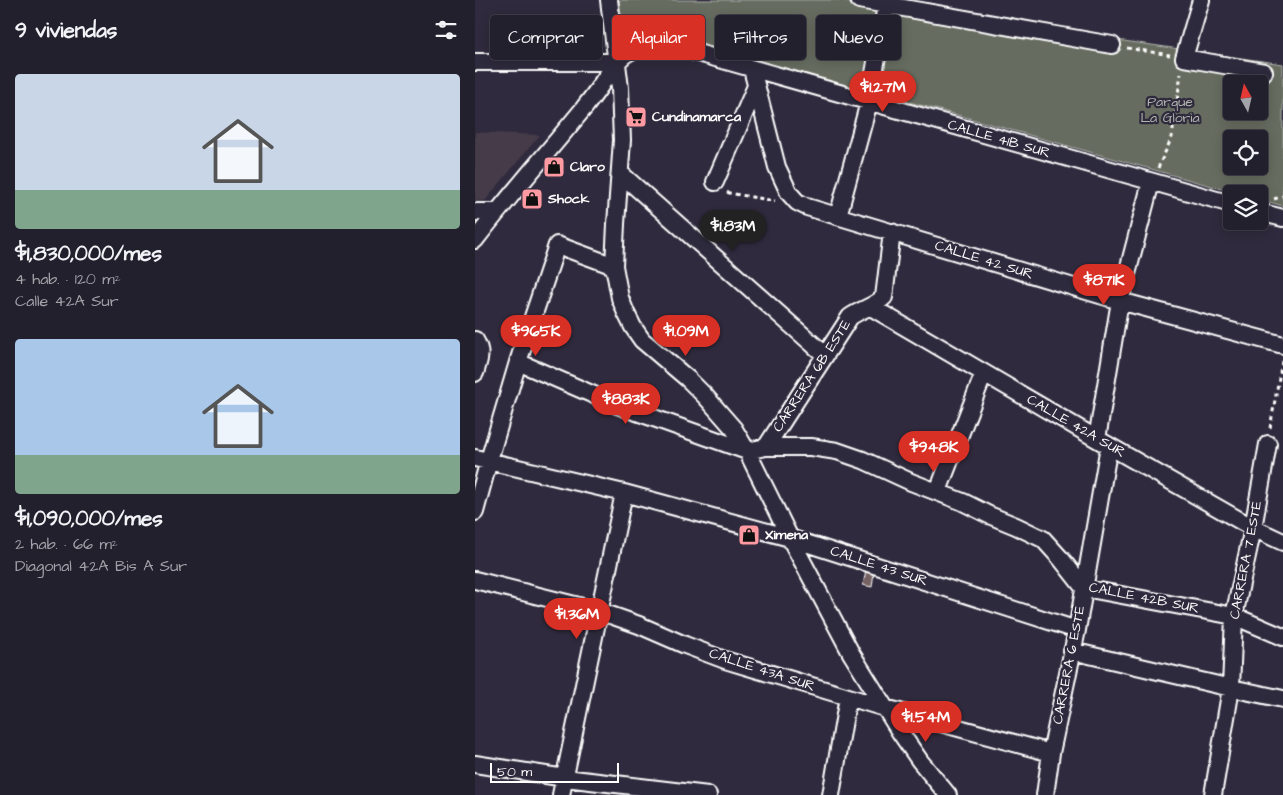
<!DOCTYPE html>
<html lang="es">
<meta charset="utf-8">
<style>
:root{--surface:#23202e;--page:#2f2d3a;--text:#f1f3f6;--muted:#a3a3aa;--line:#403e4a;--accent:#d93025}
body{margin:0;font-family:"Architects Daughter",sans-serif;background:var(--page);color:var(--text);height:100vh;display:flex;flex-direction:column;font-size:19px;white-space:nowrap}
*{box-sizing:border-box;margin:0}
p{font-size:16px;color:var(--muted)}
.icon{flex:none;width:28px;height:28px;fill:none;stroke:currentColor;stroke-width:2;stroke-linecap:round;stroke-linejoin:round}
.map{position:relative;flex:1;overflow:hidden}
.drawer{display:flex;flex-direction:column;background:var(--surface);width:475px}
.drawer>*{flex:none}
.top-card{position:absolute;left:15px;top:15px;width:475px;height:45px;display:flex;gap:10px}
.needle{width:32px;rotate:352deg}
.buttons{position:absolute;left:748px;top:75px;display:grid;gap:10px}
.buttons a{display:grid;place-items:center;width:45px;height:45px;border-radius:5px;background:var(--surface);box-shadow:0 2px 12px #0003,0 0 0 1px var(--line);font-size:25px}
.scale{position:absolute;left:15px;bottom:12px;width:129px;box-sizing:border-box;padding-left:5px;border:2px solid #fff;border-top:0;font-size:14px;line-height:18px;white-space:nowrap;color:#fff;-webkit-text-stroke:4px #2f2a3d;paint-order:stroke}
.price{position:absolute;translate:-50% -42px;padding:0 11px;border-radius:18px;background:var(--accent);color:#fff;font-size:16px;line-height:32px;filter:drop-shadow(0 1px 2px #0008)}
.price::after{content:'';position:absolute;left:50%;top:30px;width:15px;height:11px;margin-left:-8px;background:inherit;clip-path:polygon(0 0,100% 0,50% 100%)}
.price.current{background:#222;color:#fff}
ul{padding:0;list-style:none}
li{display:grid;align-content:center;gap:10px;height:265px;padding:0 15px}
li span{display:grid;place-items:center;height:155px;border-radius:5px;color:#555}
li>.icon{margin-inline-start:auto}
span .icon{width:90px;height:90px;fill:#fffc;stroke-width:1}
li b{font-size:21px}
h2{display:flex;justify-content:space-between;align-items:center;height:60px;padding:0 15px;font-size:21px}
.pill{padding:0 18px;border-radius:5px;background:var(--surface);box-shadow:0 2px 12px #0003,0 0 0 1px var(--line);font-size:18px;line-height:45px}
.pill.current{background:var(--accent);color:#fff}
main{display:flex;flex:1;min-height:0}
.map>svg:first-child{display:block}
.built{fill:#443b48}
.green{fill:#666c5f;stroke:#b2b6af;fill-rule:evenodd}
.building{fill:#766262;stroke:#fff}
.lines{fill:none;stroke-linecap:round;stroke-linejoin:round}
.minor-casing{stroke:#fff;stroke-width:20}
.path{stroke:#fff;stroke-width:3;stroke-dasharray:4 4;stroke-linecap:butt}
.minor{stroke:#2f2a3d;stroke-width:16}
.labels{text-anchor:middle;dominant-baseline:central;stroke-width:4.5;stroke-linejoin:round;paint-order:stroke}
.park-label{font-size:14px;fill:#b2b6af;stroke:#2f2a3d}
.poi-label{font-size:14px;font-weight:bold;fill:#fff;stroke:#2f2a3d;text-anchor:start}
.street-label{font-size:14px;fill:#fff;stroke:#2f2a3d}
</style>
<main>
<section class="drawer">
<h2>9 viviendas<svg class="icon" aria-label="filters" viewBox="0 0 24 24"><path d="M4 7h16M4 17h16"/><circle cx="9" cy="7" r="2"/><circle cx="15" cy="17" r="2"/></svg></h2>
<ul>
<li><span style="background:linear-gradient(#c9d6e8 75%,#7fa58c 0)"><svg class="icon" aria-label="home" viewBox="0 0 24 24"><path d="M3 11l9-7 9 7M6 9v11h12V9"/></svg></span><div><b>$1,830,000/mes</b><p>4 hab. · 120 m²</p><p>Calle 42A Sur</p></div></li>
<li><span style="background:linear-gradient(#a9c7e8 75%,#7fa58c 0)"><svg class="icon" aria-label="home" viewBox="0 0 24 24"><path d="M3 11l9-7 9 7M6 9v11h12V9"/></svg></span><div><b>$1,090,000/mes</b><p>2 hab. · 66 m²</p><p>Diagonal 42A Bis A Sur</p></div></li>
</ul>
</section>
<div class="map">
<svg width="808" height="795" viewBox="0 0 808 795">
<rect width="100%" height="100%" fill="#2f2a3d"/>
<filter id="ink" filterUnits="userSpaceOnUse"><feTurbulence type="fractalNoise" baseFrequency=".02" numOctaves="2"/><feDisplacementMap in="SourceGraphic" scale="10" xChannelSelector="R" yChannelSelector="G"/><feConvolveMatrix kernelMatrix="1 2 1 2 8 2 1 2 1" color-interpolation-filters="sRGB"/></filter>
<g filter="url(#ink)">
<path class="built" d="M0 132 65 135 10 201H0Z"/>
<path class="green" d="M144 0H365L808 64V206L784 199V194H765L490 117 214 43 151 47ZM756 84H784V111H756ZM756 139H784V166H756Z"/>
<path class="building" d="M391 570 399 572 397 587 388 585Z"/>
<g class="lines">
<g class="minor-casing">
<path id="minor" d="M134 0 145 88 147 140 141 224 139 266 145 298 151 313 158 327 167 340 213 379 231 397 259 429 272 451 315 538 376 653 425 732 445 761 473 795
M384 0 637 45
M726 0 709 58 789 72
M0 62H141
M277 69 302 167 314 193 322 202 332 207 645 301 808 345
M145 173 350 355
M240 182 281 86
M0 212H22
M784 212 808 218
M363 216 394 102 412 0
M0 240C35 195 73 152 109 108 116 99 123 90 129 80 137 70 142 58 154 52 168 44 182 43 198 46L756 204
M396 307 622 439 778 528 808 542
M0 340C8 353 4 360 0 373
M43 362 142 405 272 451 291 447H336L362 451 388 460 436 482 488 502 514 515 541 526 568 539 587 560 609 588 759 616 808 637
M622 439 645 301 676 182
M291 447 375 317C386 309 399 307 409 297L417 232
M0 458 149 493 315 538 602 630
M463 491 509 373
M0 512 14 460 43 362 82 245 139 266
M0 580 124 611 164 625 210 645 250 660 410 708 576 753
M597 651 756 688 808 699
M0 764 90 778 233 795
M86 795 149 493
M356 795 373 697
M570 795 576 753 602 630 634 446
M738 795 756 688 759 616 778 528 793 444"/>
</g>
<path class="path" d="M652 48 695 55
M683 168 697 137 706 73
M252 192 254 193 300 201
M799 199 808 196
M795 428 807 361"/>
<use href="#minor" class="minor"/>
</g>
</g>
<defs>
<g id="supermarket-square" transform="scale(1.125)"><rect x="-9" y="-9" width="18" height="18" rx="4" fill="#ff9aa2" stroke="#2f2a3d"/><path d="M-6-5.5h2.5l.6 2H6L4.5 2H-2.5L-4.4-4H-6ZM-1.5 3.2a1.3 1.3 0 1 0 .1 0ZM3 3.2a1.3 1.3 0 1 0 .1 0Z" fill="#111"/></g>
<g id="shop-square" transform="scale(1.125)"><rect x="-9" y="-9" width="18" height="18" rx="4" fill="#ff9aa2" stroke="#2f2a3d"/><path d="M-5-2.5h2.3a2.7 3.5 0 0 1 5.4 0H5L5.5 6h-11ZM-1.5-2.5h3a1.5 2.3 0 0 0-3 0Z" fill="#111"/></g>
</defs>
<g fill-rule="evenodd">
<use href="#supermarket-square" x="161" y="117"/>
<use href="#shop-square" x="79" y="167"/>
<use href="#shop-square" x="57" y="199"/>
<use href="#shop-square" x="274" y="535"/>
</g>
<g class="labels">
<g class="park-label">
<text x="695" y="102">Parque<tspan x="695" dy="16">La Gloria</tspan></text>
</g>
<g class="poi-label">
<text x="177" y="117">Cundinamarca</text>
<text x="95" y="167">Claro</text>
<text x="73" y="199">Shock</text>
<text x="290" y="535">Ximena</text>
</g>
<g class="street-label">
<text transform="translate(524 139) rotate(16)">CALLE 41B SUR</text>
<text transform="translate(509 260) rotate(17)">CALLE 42 SUR</text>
<text transform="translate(337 376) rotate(-57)">CARRERA 6B ESTE</text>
<text transform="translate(601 426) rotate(30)">CALLE 42A SUR</text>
<text transform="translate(771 560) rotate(-79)">CARRERA 7 ESTE</text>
<text transform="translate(404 566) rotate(18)">CALLE 43 SUR</text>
<text transform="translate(669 598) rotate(11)">CALLE 42B SUR</text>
<text transform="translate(594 665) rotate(-79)">CARRERA 6 ESTE</text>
<text transform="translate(287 670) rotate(18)">CALLE 43A SUR</text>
</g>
</g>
</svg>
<div class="buttons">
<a><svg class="needle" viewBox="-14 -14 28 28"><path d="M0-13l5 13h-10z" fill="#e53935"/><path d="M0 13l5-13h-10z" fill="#a3a3aa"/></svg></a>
<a><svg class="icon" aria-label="locate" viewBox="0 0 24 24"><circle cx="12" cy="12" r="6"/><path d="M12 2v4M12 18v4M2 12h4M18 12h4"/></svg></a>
<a><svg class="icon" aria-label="layers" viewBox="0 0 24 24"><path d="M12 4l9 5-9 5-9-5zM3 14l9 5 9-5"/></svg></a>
</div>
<div class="scale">50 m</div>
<b class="price" style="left:408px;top:113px">$1.27M</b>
<b class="price current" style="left:258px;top:252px">$1.83M</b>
<b class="price" style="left:629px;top:306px">$871K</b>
<b class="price" style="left:61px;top:357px">$965K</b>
<b class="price" style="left:211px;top:357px">$1.09M</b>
<b class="price" style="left:151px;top:425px">$883K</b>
<b class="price" style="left:459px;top:473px">$948K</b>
<b class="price" style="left:102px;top:640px">$1.36M</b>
<b class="price" style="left:451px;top:743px">$1.54M</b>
<div class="top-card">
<a class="pill">Comprar</a>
<a class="pill current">Alquilar</a>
<a class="pill">Filtros</a>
<a class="pill">Nuevo</a>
</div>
</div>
</main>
